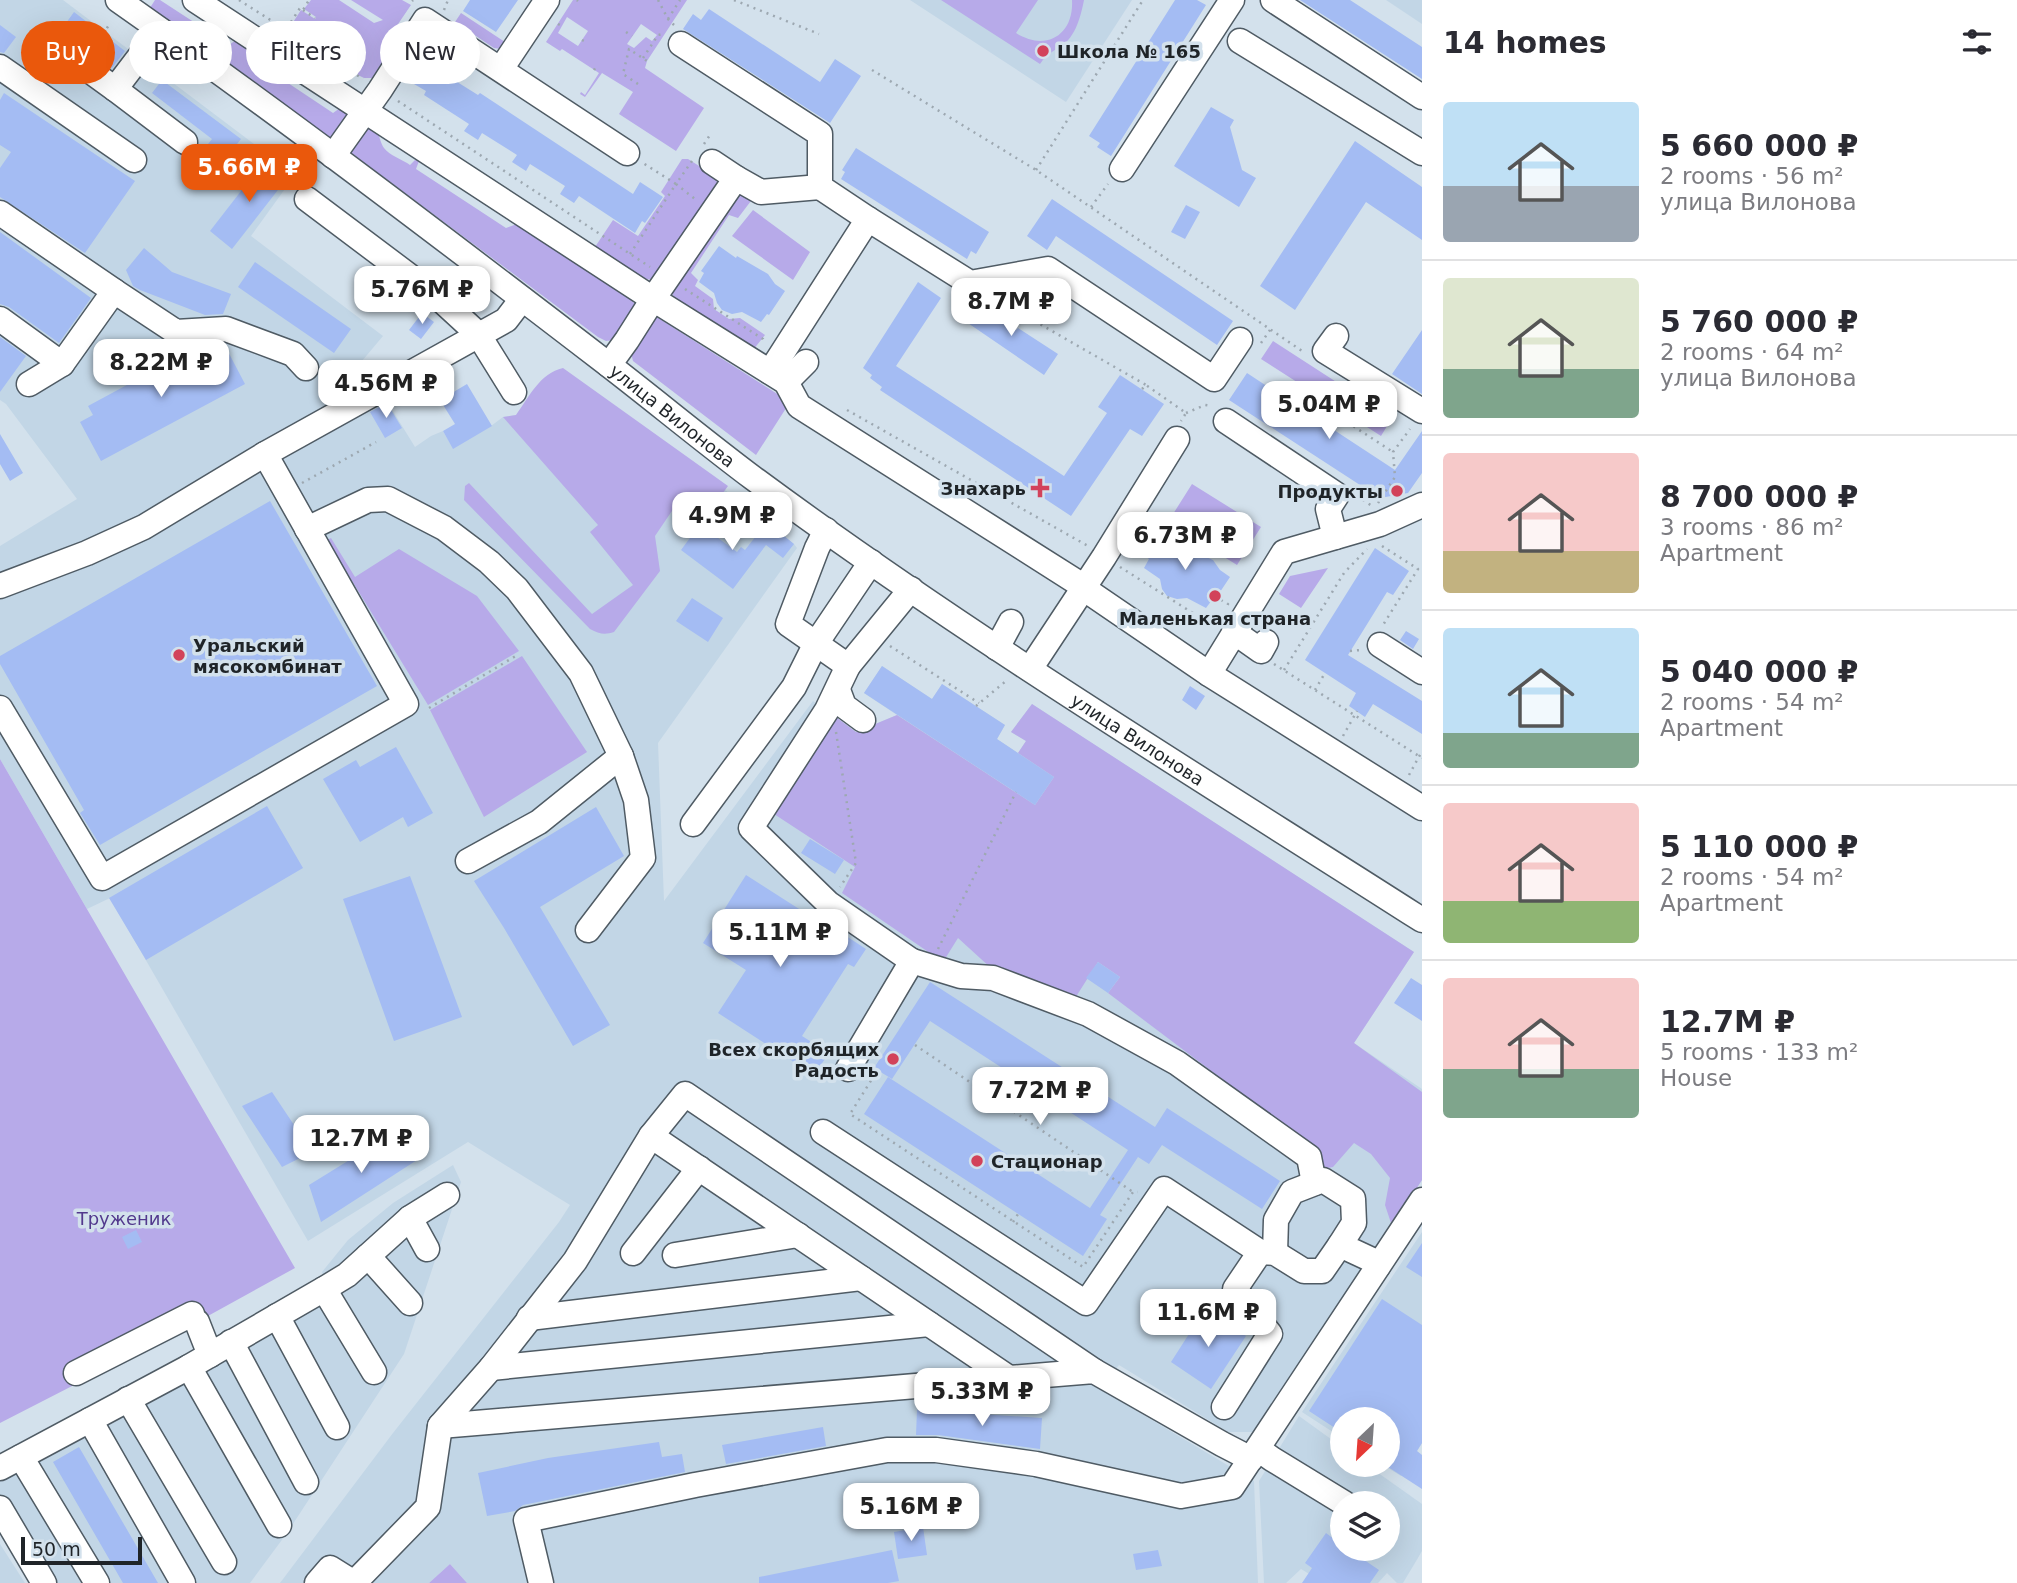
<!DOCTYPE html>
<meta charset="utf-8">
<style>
:root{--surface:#fff;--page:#f2f2f3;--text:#2b2b33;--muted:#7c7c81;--line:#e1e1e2;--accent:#ea580c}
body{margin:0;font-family:"DejaVu Sans",sans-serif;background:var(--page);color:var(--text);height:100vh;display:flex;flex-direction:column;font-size:26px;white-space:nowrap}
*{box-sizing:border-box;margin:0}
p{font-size:23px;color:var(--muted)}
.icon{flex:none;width:38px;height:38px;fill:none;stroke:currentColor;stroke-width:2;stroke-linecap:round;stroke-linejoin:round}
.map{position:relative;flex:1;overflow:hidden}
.drawer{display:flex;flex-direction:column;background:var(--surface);width:595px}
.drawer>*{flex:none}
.top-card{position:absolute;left:21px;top:21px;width:665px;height:63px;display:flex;gap:14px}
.needle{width:46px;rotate:205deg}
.buttons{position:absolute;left:1330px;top:1407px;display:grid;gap:14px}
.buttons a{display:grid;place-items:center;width:70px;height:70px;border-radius:50%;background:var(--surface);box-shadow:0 7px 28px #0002;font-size:35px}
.scale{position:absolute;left:21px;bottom:18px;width:121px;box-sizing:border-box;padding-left:7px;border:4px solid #1f2428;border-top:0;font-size:19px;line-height:24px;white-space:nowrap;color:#1f2428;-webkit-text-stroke:5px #d3e1ec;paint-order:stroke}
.price{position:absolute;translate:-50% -60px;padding:0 16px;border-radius:14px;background:#fff;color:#222;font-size:23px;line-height:46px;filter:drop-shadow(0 2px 4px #0008)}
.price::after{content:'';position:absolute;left:50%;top:42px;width:21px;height:16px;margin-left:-10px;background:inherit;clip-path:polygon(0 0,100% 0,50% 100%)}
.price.selected{background:var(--accent);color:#fff}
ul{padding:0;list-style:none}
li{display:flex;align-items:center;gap:21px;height:175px;padding:0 21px}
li+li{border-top:2px solid var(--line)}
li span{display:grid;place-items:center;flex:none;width:196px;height:140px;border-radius:7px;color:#555}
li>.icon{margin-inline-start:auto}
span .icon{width:84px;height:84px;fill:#fffc;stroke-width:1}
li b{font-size:30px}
h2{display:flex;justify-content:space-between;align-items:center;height:84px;padding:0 21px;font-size:30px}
.chip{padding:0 24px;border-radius:32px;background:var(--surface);box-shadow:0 7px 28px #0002;font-size:24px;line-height:63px}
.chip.selected{background:var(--accent);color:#fff}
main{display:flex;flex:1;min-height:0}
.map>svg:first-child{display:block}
.built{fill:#c2d6e6;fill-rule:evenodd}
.green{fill:#b7aae9;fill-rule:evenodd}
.building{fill:#a4bcf3}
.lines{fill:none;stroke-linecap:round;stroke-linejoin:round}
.minor-casing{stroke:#4f5b64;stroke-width:27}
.path{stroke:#9da8b1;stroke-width:2.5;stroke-dasharray:2 5;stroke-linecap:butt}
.minor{stroke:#fff;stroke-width:24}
.poi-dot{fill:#d2425a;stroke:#d3e1ec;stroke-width:2.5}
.labels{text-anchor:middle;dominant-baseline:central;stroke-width:7;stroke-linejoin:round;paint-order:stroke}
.poi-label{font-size:18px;font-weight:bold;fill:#1f2428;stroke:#d3e1ec;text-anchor:start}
.street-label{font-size:18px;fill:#1f2428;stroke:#d3e1ec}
.park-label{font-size:18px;fill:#52398d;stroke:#d3e1ec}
</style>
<main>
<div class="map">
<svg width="1422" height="1583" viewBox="0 0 1422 1583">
<rect width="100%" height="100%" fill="#d3e1ec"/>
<path class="built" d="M0 0H63L295 175 251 236 383 336 362 361 415 447 431 436 443 431 453 448 491 426 503 417 516 415 576 433 704 519 725 490 794 544 797 548 658 743 664 901 813 701 856 732 897 715 864 693 882 666 932 699 942 684 1005 725 997 739 1018 753 1026 741 1011 732 1032 704 1414 952 1354 1043 1422 1089V1180L1258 1432H1228L1119 1365 1100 1389 1254 1481 1258 1583H467L450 1564 429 1583H280L393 1433 559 1222 570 1205 468 1142 308 1241 110 898 87 909 0 759V546L77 499 6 404 0 400Z
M910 0H1132L1066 102Z
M1386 0H1422V24Z
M453 1165 461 1182 404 1354 287 1533 250 1583H53L0 1494V1476L331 1296 322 1272 348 1240 393 1203Z
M1422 1232V1443L1401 1476 1383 1465H1388V1419H1342V1438L1302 1412Z
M1299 1416 1342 1447V1465H1367L1422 1504V1551L1403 1583H1397L1387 1573 1378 1583H1324L1301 1569 1286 1583H1264L1259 1481ZM1342 1503H1388V1549H1342Z
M0 1544 25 1583H0Z"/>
<path class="green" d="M155 0H160L229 45 236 40 283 70 282 79 333 113 340 108 348 113V119L334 145 148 11Z
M311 0H339L374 23 383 20 351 0H402L411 5 396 27 407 25 372 78H364L358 75 357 71 349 65 290 27 301 10 315 19 316 17 304 9Z
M573 0H687L647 61 645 68 704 108 676 151 619 114 633 92 602 73 585 97 580 94 581 92 585 95 599 73 562 49 560 51 546 42ZM567 17 588 31 578 46 558 33ZM641 24 657 35 652 41 646 37 634 48 627 44Z
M941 0H1038L1016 33C1046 52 1074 35 1072 0H1084C1081 15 1076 37 1061 46 1052 52 1047 54 1040 64Z
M461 13 508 44 501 49 494 48 455 22Z
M364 129C382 128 377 137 384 148 389 155 403 160 410 165L415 160 419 161 416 169 506 228 517 224 629 298 635 304 636 309 614 340 606 341 598 337 346 149Z
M682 159H688L712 174 719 185 652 280 642 278 595 247 613 220 638 236 665 196 661 192Z
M738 191 757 193 738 218 729 215 691 273 698 280 695 286 713 299 714 309 729 319 740 318 765 335 753 350 673 298V291Z
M753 210 810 252 793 280 732 236Z
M652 314 790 402 756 455 633 361 631 353Z
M1273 341 1392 418 1381 436 1261 359Z
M563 368 728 486 704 519 678 502 655 536 660 571 614 632C605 635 599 634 590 629L464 500 465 486 469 483 592 614 633 585 590 532 598 525 503 417 516 415C529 397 540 373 563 368Z
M1192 484 1261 527 1237 565 1168 522Z
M331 538 355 577 399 549 477 596 519 651 428 705 327 540Z
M1328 568 1301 608 1279 594 1290 576Z
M522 656 587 752 484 817 430 710Z
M1032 704 1414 952 1354 1043 1422 1092V1180L1392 1226 1385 1205 1390 1178 1371 1154 1354 1143 1333 1167 1323 1169 1320 1153 1108 993 1120 977 1098 962 1072 1003 992 969 958 938 943 962 842 893 855 867 774 814 833 715 856 732 897 715 1035 805 1054 777 1018 753 1026 741 1011 732Z
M0 759 295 1268 197 1322 0 1423Z
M450 1564 467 1583H429Z"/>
<path class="building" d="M470 0H518L496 32 463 11Z
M1175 0H1197L1206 5 1111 156 1097 147 1100 143 1089 136Z
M1300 0H1350L1422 47V79Z
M709 9 820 82 835 59 861 76 830 123 683 29 693 14 701 20Z
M74 12 125 51 112 68 61 30Z
M0 25 16 37 4 53 0 52Z
M438 47 464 64 454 80 478 95 480 93 633 194 640 182 663 197 645 223 642 221 635 233 579 196 574 203 560 194 565 186 530 164 526 171 512 162 517 155 482 133 478 140 464 131 469 124 424 95 426 91 414 84Z
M162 80 241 139 208 181 190 167 212 139 152 93Z
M4 93 135 181 85 253 0 197V168L11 152 0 145V100Z
M1211 107 1234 120 1230 127 1242 170 1256 178 1239 207 1174 166Z
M1355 141 1422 187V240L1366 202 1295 310 1260 286Z
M856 148 989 232 976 254 971 251 967 259 841 179 845 172 842 170Z
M266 159 288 177 232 249 210 231Z
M1052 199 1233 321 1217 345 1056 236 1047 250 1027 236Z
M1186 205 1200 212 1185 239 1171 232Z
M0 232 91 298 59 343 9 307 0 304Z
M719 246 736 258 737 256 768 274 775 284 785 291 769 315 767 314 761 322 742 312 732 314 722 310 717 303 714 293 699 282 704 273 701 271Z
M144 248 172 272 231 294 223 314 205 315 140 290 133 286 126 270Z
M255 262 351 329 334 353 238 287Z
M918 282 941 298 896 366 1064 476 1107 413 1098 407 1120 375 1164 404 1142 436 1130 429 1071 516 889 396 880 390 882 387 870 378 872 375 863 368Z
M974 301 1016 330 1018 328 1058 354 1044 375 962 319Z
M422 313 434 322 421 339 409 330Z
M1422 330V394L1392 374Z
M0 337 26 356 0 392Z
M224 344 245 384 101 461 80 422 93 415 88 406 201 345Z
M1247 373 1395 470 1422 431V473L1408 493 1380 498 1229 400Z
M467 384 492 426 453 449 443 431 455 424 440 400Z
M387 403 402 428 385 438 370 412Z
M0 434 23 473 10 481 0 464Z
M270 501 377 686 100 845 80 813 84 810 0 664V656Z
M704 519 718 529 714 535 737 552 741 547 745 550 767 522 794 544 783 558 766 545 733 589 681 550Z
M1164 532 1202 555 1213 560 1220 570 1230 577 1214 601 1212 600 1206 608 1187 598 1177 599 1167 596 1162 589 1160 579 1144 568 1149 559 1146 557Z
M1375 548 1409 571 1393 595 1387 592 1348 655 1422 701V734L1373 704 1365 717 1349 706 1356 693 1305 660Z
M692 598 723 618 708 642 676 621Z
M1406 631 1419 639 1413 649 1400 640Z
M882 666 932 699 942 684 1005 725 997 739 1054 777 1035 805 864 693Z
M1190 686 1205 696 1196 710 1182 700Z
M396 747 433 813 408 827 403 817 360 842 323 779 356 760 360 767Z
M267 806 303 868 146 960 109 898Z
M596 807 624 856 540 907 610 1025 573 1046 504 928 474 881Z
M810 839 844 860 835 874 801 853Z
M746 875 821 923 823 921 866 949 854 967 848 964 802 1036 829 1053 814 1075 718 1013 746 970 703 943Z
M410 876 462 1017 394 1041 343 899Z
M1098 962 1120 977 1108 993 1086 978Z
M1411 978 1422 985V1021L1394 1003Z
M930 982 1155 1127 1167 1108 1280 1181 1262 1209 1162 1145 1149 1164 1138 1157 1100 1215 1107 1219 1083 1256 864 1114 888 1077 1090 1208 1128 1150 930 1021 892 1079 874 1068Z
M272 1092 312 1152 282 1167 242 1106Z
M398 1130 417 1160 321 1222 309 1185Z
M136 1230 142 1242 128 1249 122 1237Z
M1422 1243V1277L1406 1267Z
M1382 1299 1422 1325V1443L1417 1451 1422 1455V1489L1388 1467V1419H1340L1335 1428 1309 1411Z
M1205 1309 1246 1336 1211 1389 1171 1362Z
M917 1410 1042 1418 1040 1449 938 1435H916Z
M823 1427 826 1446 726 1464 722 1445Z
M659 1442 662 1457 682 1454 685 1472 523 1505 515 1511 487 1516 478 1473 548 1458Z
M79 1447 158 1583H123L53 1462Z
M923 1527 927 1555 898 1559 894 1532Z
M1326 1533 1342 1545V1549H1348L1379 1570 1370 1583H1302L1312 1568 1305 1563Z
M892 1550 899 1581 888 1583H759V1577Z
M1158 1550 1162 1566 1136 1570 1133 1554Z"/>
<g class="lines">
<g class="minor-casing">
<g id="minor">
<path id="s1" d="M118 0C282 115 442 237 601 359 652 398 701 439 753 478 968 637 1197 776 1422 920"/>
<path d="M195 0 365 111 380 90 425 20 627 153"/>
<path d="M1273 0 1422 97"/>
<path d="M160 30 115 89 185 142"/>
<path d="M1240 41 1422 153"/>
<path d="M681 44 820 134V187L868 219"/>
<path d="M64 52 115 89"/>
<path d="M0 67 134 160"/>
<path d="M501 69 547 0"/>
<path d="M333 156 365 111 653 299 736 178 761 192 820 187"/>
<path d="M712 162 736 178"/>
<path d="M1122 169 1232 0"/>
<path d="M307 199 440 299 478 334 514 392"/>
<path d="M0 213 114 291 62 364 0 319"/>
<path d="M114 291 176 332 226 329 293 354 306 368"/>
<path d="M1336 336 1325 351 1422 411"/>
<path d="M609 365 627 340 653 299 786 382 799 406 1075 581 1083 588 1209 674 1422 808"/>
<path d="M770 372 868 219 970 283 1048 269 1214 379 1240 340"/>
<path d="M786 382 806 362"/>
<path d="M29 384 62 364"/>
<path d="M1226 421 1337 495 1328 509 1335 537"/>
<path d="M307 529 368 500 388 499 444 528 489 562 517 589 581 673 621 756 539 822 468 861"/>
<path d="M826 530 817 548 788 624 848 666 911 589"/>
<path d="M0 586 87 553 144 527 265 454 506 320 522 299"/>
<path d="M1234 632 1261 651 1266 642"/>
<path d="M1380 645 1422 672"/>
<path d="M997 648 1011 622"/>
<path d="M848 666 827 710 751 828 828 903 912 961 848 1069"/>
<path d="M1030 669 1104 557 1177 439"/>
<path d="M1209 674 1284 552 1380 524 1422 505"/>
<path d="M838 690 844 706 863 720"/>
<path d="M0 708 102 878 406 704 265 454"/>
<path d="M693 824 794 687 815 645 871 562"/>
<path d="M588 930 643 858 636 800 621 756"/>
<path d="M912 961 961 976 993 978 1088 1014 1177 1063 1309 1157 1314 1183"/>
<path d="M823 1132 1086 1303 1164 1189 1260 1252"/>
<path d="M651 1136 1009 1378"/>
<path d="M410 1218 427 1249"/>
<path d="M633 1253 699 1168"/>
<path d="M1275 1253 1276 1220 1292 1192 1323 1180 1353 1199 1354 1223 1340 1245 1370 1259 1378 1266"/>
<path d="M675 1255 798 1235"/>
<path d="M368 1256 410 1303"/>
<path d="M324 1289 374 1372"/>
<path d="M277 1316 337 1427"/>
<path d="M529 1318 861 1278"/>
<path d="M197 1322 210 1355"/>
<path d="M231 1342 306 1482"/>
<path d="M189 1367 279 1525"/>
<path d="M491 1368 929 1324"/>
<path d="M76 1373 192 1314"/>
<path d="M128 1399 224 1562"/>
<path d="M1224 1407 1270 1334 1235 1289 1260 1252 1275 1253 1304 1271H1322L1340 1245"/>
<path d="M90 1420 183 1583"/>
<path d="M440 1426 1094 1371 1222 1444 1251 1459"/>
<path d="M1258 1449 1272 1459 1344 1503"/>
<path d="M21 1457 97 1583"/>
<path d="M0 1468 189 1367 324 1289 347 1275 410 1218 447 1195"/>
<path d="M0 1508 44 1583"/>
<path d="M317 1583 330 1568 354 1583"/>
<path d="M354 1583 428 1507 440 1426 491 1368 575 1261 651 1136 685 1094 1094 1371"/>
<path d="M541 1583 526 1520 695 1485 887 1450H936L1036 1464 1181 1496 1232 1487 1422 1200"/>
</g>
</g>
<path class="path" d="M239 0 363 79
M577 0 578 1
M658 0 668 19 674 25
M734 0 819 34
M412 1 413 0
M303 10 315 18
M444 10 448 0
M668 19 680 0
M291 22 300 8 303 10 309 0
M558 24 562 26
M626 32 632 36
M103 34 109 25
M582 40 586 42
M643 58 658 35 663 34
M594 70 597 65
M872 70 1036 170 1305 353
M638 84 623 74 629 49 647 61
M398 101 650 267
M704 144 710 135
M692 161 676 184 695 199
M1036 170 1143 0
M1091 207 1108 184
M630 254 676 184 643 163
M685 289 763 339 765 344
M998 300 1146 385
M1261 343 1270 330
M1142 389 1146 385 1186 413 1181 421
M847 410 1088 546
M1330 411 1393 452
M1186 413 1205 405 1212 406
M302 483 376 442
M1357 496 1372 506
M1378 503 1395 477 1393 452 1410 429
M1382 546 1418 569 1383 625
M1120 567 1215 627
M1221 600 1228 604 1227 606
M890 646 979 703
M1350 651 1361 650
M1274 664 1422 758
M1284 670 1344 573 1367 549
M1315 690 1325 673
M976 706 1006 681
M429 708 519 654
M836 732 856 863 840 887
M1343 736 1357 711
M1409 775 1421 753
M938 949 1016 792
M915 1045 1133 1192
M869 1075 872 1079 850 1114 1083 1267 1133 1192H1138
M1013 1222 1018 1214"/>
<use href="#minor" class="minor"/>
</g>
<g class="poi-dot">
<circle cx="1043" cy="51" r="7"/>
<path d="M1036.5 477.5h7v7h7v7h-7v7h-7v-7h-7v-7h7z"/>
<circle cx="1397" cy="491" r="7"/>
<circle cx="1215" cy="596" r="7"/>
<circle cx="179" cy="655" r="7"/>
<circle cx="893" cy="1059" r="7"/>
<circle cx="977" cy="1161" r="7"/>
</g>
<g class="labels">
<g class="poi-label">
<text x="1057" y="51">Школа № 165</text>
<text x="1026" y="488" text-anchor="end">Знахарь</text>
<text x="1383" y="491" text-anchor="end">Продукты</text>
<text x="1215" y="618" text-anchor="middle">Маленькая страна</text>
<text x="193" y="645">Уральский<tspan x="193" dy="21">мясокомбинат</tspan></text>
<text x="879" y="1049" text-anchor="end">Всех скорбящих<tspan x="879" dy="21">Радость</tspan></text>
<text x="991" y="1161">Стационар</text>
</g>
<g class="street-label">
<text stroke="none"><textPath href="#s1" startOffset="693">улица Вилонова</textPath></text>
<text stroke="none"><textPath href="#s1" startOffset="1260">улица Вилонова</textPath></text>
</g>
<g class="park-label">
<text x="124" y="1218">Труженик</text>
</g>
</g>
</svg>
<div class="buttons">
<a><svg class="needle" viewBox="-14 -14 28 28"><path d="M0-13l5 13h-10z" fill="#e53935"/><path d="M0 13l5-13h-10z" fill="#7c7c81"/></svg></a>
<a><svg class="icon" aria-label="layers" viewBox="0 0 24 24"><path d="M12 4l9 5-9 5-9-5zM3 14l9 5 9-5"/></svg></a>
</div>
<div class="scale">50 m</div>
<b class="price selected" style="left:249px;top:204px">5.66M ₽</b>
<b class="price" style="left:422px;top:326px">5.76M ₽</b>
<b class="price" style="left:1011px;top:338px">8.7M ₽</b>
<b class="price" style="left:161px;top:399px">8.22M ₽</b>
<b class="price" style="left:386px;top:420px">4.56M ₽</b>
<b class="price" style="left:1329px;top:441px">5.04M ₽</b>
<b class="price" style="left:732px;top:552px">4.9M ₽</b>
<b class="price" style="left:1185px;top:572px">6.73M ₽</b>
<b class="price" style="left:780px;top:969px">5.11M ₽</b>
<b class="price" style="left:1040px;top:1127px">7.72M ₽</b>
<b class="price" style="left:361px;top:1175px">12.7M ₽</b>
<b class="price" style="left:1208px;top:1349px">11.6M ₽</b>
<b class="price" style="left:982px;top:1428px">5.33M ₽</b>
<b class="price" style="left:911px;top:1543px">5.16M ₽</b>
<div class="top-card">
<a class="chip selected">Buy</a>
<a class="chip">Rent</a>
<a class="chip">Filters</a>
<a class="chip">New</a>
</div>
</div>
<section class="drawer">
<h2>14 homes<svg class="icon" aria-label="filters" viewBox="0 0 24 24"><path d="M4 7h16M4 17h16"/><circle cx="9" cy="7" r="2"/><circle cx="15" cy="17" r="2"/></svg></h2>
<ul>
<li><span style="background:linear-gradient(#bfe0f5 60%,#9aa5b1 0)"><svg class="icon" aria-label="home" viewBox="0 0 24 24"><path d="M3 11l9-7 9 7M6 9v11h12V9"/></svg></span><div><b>5 660 000 ₽</b><p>2 rooms · 56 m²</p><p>улица Вилонова</p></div></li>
<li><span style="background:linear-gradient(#dfe7d0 65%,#7fa58c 0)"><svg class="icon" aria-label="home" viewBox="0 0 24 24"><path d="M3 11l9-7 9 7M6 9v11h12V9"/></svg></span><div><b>5 760 000 ₽</b><p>2 rooms · 64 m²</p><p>улица Вилонова</p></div></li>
<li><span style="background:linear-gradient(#f6c9c9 70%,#c2b280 0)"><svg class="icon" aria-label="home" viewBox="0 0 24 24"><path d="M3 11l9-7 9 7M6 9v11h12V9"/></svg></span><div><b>8 700 000 ₽</b><p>3 rooms · 86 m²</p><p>Apartment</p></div></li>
<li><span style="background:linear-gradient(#bfe0f5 75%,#7fa58c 0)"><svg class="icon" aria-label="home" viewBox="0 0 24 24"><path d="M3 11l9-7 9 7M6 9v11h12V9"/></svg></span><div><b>5 040 000 ₽</b><p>2 rooms · 54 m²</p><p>Apartment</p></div></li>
<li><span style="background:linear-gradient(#f6c9c9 70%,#8fb573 0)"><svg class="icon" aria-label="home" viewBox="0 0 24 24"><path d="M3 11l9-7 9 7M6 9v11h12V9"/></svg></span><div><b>5 110 000 ₽</b><p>2 rooms · 54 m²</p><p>Apartment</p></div></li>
<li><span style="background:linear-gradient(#f6c9c9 65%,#7fa58c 0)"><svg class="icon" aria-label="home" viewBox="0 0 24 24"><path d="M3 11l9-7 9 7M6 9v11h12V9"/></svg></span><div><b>12.7M ₽</b><p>5 rooms · 133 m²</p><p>House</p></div></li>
</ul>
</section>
</main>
